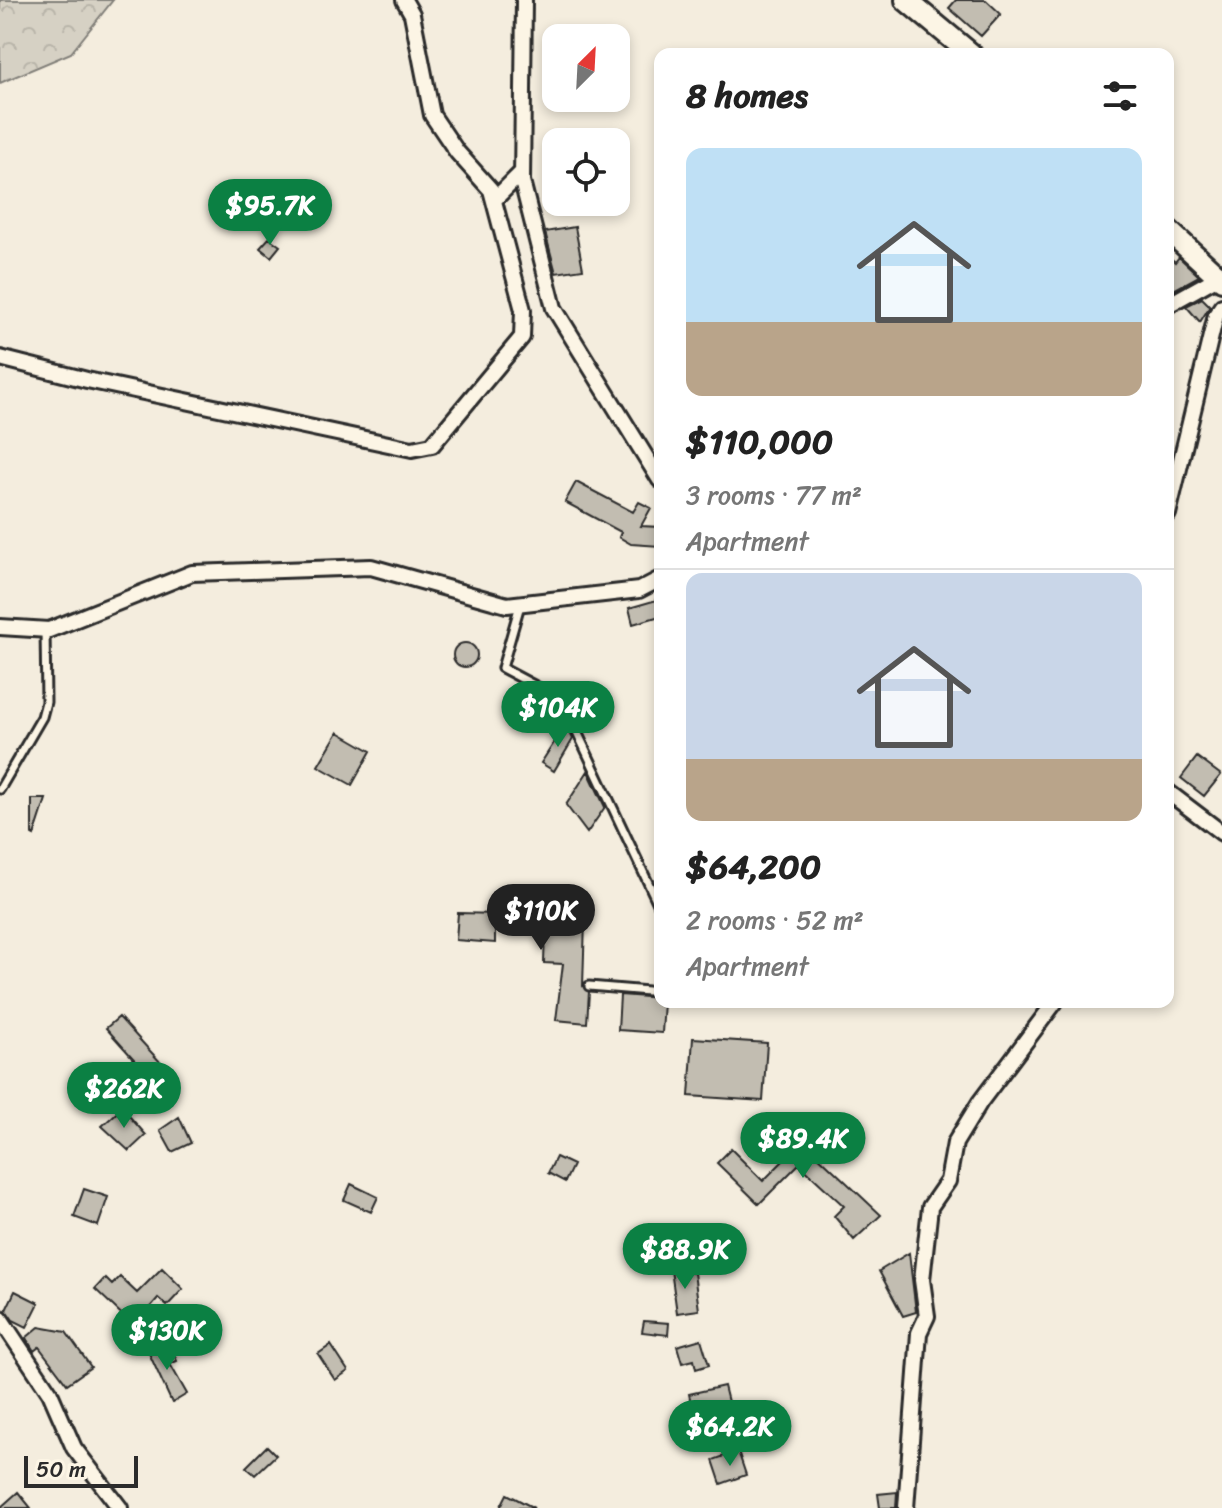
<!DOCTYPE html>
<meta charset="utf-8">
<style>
:root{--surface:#fff;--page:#f2f2f2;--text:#222;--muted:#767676;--line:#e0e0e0;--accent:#0b8043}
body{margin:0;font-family:Sriracha,sans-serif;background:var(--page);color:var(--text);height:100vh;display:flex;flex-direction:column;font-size:30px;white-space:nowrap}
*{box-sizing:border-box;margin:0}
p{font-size:26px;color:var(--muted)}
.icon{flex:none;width:44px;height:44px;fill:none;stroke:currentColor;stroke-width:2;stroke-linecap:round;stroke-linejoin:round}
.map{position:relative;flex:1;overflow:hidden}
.sheet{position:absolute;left:654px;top:48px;width:520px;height:960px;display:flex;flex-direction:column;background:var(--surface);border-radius:16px;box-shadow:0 4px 12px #0003}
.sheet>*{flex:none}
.needle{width:52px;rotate:24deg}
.fabs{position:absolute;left:542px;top:24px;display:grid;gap:16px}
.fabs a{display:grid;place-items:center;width:88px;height:88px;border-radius:16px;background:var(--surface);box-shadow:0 4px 12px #0003;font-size:40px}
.scale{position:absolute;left:24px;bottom:20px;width:114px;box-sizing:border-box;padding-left:8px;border:4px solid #2b2b2b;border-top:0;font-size:22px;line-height:28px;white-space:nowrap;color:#2b2b2b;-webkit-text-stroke:6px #fcf5e5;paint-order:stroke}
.price{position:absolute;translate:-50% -68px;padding:0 18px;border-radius:28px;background:var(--accent);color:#fff;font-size:26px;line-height:52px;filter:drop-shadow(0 2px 4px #0008)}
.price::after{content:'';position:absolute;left:50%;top:48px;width:24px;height:18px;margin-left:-12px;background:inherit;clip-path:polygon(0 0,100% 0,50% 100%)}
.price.on{background:#222;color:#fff}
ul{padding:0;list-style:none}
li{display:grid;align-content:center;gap:16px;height:424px;padding:0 32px}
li+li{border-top:2px solid var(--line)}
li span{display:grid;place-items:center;height:248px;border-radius:16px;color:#555}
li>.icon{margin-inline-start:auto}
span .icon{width:144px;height:144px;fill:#fffc;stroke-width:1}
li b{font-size:34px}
h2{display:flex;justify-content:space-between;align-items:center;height:96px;padding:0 32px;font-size:34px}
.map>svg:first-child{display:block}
.park{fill:url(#park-crowns);stroke:#807e78;stroke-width:2}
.building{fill:#c2bdb1;stroke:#2b2b2b;stroke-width:2}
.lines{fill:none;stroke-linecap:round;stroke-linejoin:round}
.lane-casing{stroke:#2b2b2b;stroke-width:13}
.street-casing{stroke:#2b2b2b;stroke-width:20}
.secondary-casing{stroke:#2b2b2b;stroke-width:26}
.lane{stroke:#fcf5e5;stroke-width:7}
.street{stroke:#fcf5e5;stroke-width:14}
.secondary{stroke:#fcf5e5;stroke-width:20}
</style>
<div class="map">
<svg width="1222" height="1508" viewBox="0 0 1222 1508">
<defs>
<pattern id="park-crowns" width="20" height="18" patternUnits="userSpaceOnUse" patternTransform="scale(2)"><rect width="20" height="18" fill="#d6d1c4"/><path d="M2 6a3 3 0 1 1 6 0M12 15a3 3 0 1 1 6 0" fill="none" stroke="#b8b4a9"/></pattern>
</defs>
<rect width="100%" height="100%" fill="#f4edde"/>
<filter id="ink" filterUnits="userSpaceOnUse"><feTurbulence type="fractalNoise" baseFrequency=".0125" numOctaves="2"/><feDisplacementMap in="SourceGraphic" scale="16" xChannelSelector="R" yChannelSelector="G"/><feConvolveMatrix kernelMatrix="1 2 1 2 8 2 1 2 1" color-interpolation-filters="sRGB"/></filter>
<g filter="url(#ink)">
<path class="park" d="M0 0H113L71 53 0 83Z"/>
<path class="building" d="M956 0H986L1001 14 981 36 949 8Z
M575 227 583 269 556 273 545 232Z
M269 238 280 246 271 257 260 248Z
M1168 256 1175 262 1179 257 1199 276 1170 292Z
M1202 298 1210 306 1200 322 1186 306Z
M576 482 633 512 639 502 651 508 641 526 660 527V546L631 544 619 537 621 532 565 502Z
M660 599V616L633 624 629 608Z
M453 655a12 12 0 1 1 24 0a12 12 0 1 1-24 0Z
M566 724 573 739 554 771 541 763Z
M338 732 371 751 352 785 318 766Z
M1197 757 1221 775 1204 796 1181 778Z
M588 771 605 807 587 833 566 805Z
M32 799H46L34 836 32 835Z
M458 913 541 915V920L585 921 583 986 589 992 587 1023 556 1020 563 964 544 963 545 933 495 931V943L456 940Z
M620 995 660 998 664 1002 662 1033 618 1030Z
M119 1017 162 1064 149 1076 106 1028Z
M693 1038 767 1043 763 1101 689 1096Z
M122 1108 146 1135 129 1151 102 1126Z
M179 1117 191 1143 172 1152 160 1130Z
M781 1121 881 1215 854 1240 834 1216 844 1206 799 1164 759 1204 717 1163 731 1149 763 1181 788 1156 767 1135Z
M556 1157 573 1165 565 1182 548 1173Z
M351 1184 378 1197 371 1212 344 1200Z
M84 1189 108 1197 98 1226 74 1217Z
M909 1253 916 1312 903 1316 879 1271Z
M162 1268 183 1289 167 1306 158 1298 134 1326 95 1289 105 1278 112 1285 120 1277 137 1293Z
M671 1270 694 1273 699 1310 677 1313Z
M15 1291 39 1303 27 1327 13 1320 6 1310Z
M644 1321 669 1323 668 1335 642 1332Z
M39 1327 66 1332 91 1367 67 1384 39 1347 34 1351 26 1338Z
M701 1339 709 1365 696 1369 694 1360 682 1363 677 1346Z
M160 1342 165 1353 172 1350 177 1361 170 1364 187 1394 172 1403 147 1349Z
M331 1345 348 1371 335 1380 318 1354Z
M724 1386 731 1414 714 1419 712 1414 694 1417 689 1394Z
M267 1446 276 1455 255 1475 246 1467Z
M738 1451 746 1475 721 1484 713 1460Z
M18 1492 31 1508H0Z
M897 1492 896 1508H880L878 1494Z
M507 1494 534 1508H500Z"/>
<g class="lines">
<g class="lane-casing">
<path id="lane" d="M520 605 502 668 562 700 660 908
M0 789 42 717 46 702 45 630
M589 986 660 992"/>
</g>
<g class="street-casing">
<path id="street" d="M524 0 522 181 554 308 660 480
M494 200 522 172
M1168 305 1218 277
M0 358 87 380 412 449 432 445 522 337 523 310 491 190 457 152 432 115 412 14 404 0
M1168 514 1216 315 1222 306
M0 627 49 630 192 573 371 567 507 605 639 590 660 579
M1168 792 1222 833
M0 1318 50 1393 74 1448 120 1508
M906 1508 919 1333 927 1316 922 1280 930 1207 948 1181 955 1143 980 1102 1055 1002"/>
</g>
<g class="secondary-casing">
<path id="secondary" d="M906 0 971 54
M1168 230 1222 280"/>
</g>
<use href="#lane" class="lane"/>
<use href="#street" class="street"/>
<use href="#secondary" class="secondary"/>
</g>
</g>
</svg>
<div class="fabs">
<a><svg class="needle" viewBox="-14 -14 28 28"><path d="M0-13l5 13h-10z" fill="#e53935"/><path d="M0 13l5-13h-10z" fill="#767676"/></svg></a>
<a><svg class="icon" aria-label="locate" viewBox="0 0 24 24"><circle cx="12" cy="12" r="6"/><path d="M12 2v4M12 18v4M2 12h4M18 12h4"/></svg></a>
</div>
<div class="scale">50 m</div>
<b class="price" style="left:270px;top:247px">$95.7K</b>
<b class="price" style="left:558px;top:749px">$104K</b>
<b class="price on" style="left:541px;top:952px">$110K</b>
<b class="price" style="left:124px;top:1130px">$262K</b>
<b class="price" style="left:803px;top:1180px">$89.4K</b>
<b class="price" style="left:685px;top:1291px">$88.9K</b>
<b class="price" style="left:167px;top:1372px">$130K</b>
<b class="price" style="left:730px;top:1468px">$64.2K</b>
<section class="sheet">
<h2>8 homes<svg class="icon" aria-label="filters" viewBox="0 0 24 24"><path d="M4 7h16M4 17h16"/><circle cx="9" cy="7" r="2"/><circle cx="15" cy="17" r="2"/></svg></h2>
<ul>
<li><span style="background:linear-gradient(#bfe0f5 70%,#b9a48a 0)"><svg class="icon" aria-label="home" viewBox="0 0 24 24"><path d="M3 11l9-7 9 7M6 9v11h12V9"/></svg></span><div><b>$110,000</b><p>3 rooms · 77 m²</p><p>Apartment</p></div></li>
<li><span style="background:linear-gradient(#c9d6e8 75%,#b9a48a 0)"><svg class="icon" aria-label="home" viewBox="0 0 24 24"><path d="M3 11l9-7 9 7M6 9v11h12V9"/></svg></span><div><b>$64,200</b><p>2 rooms · 52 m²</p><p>Apartment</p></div></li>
</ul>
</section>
</div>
